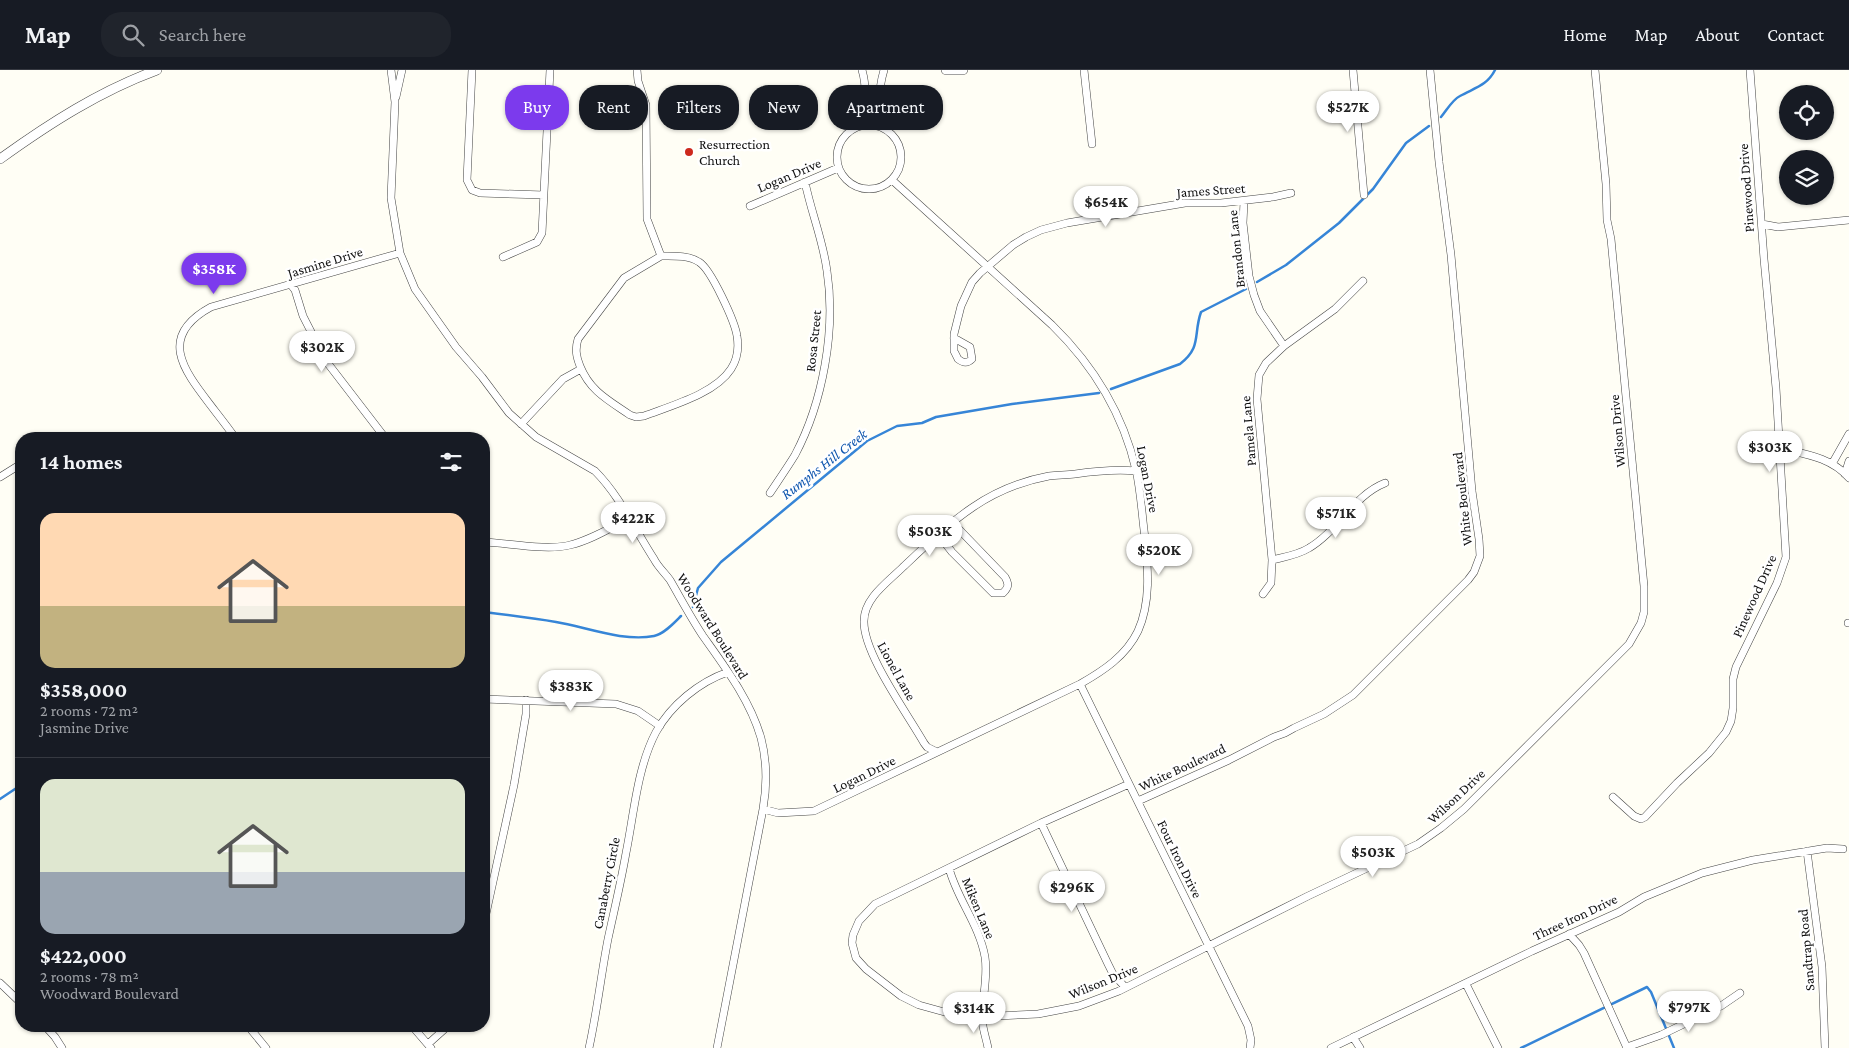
<!DOCTYPE html>
<meta charset="utf-8">
<style>
:root{--surface:#171b24;--page:#20242c;--text:#f1f3f6;--muted:#9ea1a6;--line:#363941;--accent:#7c3aed}
body{margin:0;font-family:"Crimson Pro",serif;background:var(--page);color:var(--text);height:100vh;display:flex;flex-direction:column;font-size:19px;white-space:nowrap}
*{box-sizing:border-box;margin:0}
p{font-size:16px;color:var(--muted)}
.icon{flex:none;width:28px;height:28px;fill:none;stroke:currentColor;stroke-width:2;stroke-linecap:round;stroke-linejoin:round}
.map{position:relative;flex:1;overflow:hidden}
.sheet{position:absolute;left:15px;top:362px;width:475px;height:600px;display:flex;flex-direction:column;background:var(--surface);border-radius:20px;box-shadow:0 1px 4px #0004}
.sheet>*{flex:none}
.hud{position:absolute;left:505px;top:15px;width:475px;height:45px;display:flex;gap:10px}
.fabs{position:absolute;left:1779px;top:15px;display:grid;gap:10px}
.fabs a{display:grid;place-items:center;width:55px;height:55px;border-radius:50%;background:var(--surface);box-shadow:0 1px 4px #0004;font-size:25px}
.price{position:absolute;translate:-50% -42px;padding:0 11px;border-radius:18px;background:#fff;color:#222;font-size:16px;line-height:32px;filter:drop-shadow(0 1px 2px #0008)}
.price::after{content:'';position:absolute;left:50%;top:30px;width:15px;height:11px;margin-left:-8px;background:inherit;clip-path:polygon(0 0,100% 0,50% 100%)}
.price.selected{background:var(--accent);color:#fff}
ul{padding:0;list-style:none}
li{display:grid;align-content:center;gap:10px;height:265px;padding:0 25px}
li+li{border-top:1px solid var(--line)}
li span{display:grid;place-items:center;height:155px;border-radius:15px;color:#555}
li>.icon{margin-inline-start:auto}
span .icon{width:90px;height:90px;fill:#fffc;stroke-width:1}
li b{font-size:21px}
h2{display:flex;justify-content:space-between;align-items:center;height:60px;padding:0 25px;font-size:21px}
.pill{padding:0 18px;border-radius:20px;background:var(--surface);box-shadow:0 1px 4px #0004;font-size:18px;line-height:45px}
.pill.selected{background:var(--accent);color:#fff}
header{display:flex;align-items:center;gap:30px;box-sizing:border-box;height:70px;padding:0 25px;background:var(--surface);border-bottom:1px solid var(--line)}
header strong{font-size:24px}
nav{display:flex;gap:28px;margin-inline-start:auto;font-size:18px}
.search{width:350px;height:45px;background:var(--page);display:flex;align-items:center;gap:12px;box-sizing:border-box;padding:0 18px;border-radius:20px;color:var(--muted);font-size:19px}
.map>svg:first-child{display:block}
.lines{fill:none;stroke-linecap:round;stroke-linejoin:round}
.stream{stroke:#3685d7;stroke-width:2.5}
.minor-casing{stroke:#444;stroke-width:8}
.tertiary-casing{stroke:#444;stroke-width:10}
.minor{stroke:#fff;stroke-width:7}
.tertiary{stroke:#fff;stroke-width:9}
.poi-dot{fill:#cd291d;stroke:#fff;stroke-width:2}
.labels{text-anchor:middle;dominant-baseline:central;stroke-width:5;stroke-linejoin:round;paint-order:stroke}
.poi-label{font-size:14px;fill:#111;stroke:#fff;text-anchor:start}
.street-label{font-size:14px;fill:#111;stroke:#fff}
.water-label{font-size:15px;font-style:italic;fill:#0f56ae;stroke:#fff}
</style>
<header>
<strong>Map</strong>
<div class="search"><svg class="icon" aria-label="search" viewBox="0 0 24 24"><circle cx="10" cy="10" r="6"/><path d="M15 15l6 6"/></svg>Search here</div>
<nav><a>Home</a><a>Map</a><a>About</a><a>Contact</a></nav>
</header>
<div class="map">
<svg width="1849" height="978" viewBox="0 0 1849 978">
<rect width="100%" height="100%" fill="#fffef5"/>
<g class="lines">
<path class="stream" d="M1441 47C1447 40 1452 30 1460 26 1474 18 1487 16 1495 0
M1257 212 1286 195 1339 153 1373 119 1406 73 1429 56
M1111 319 1180 294C1202 277 1193 265 1201 242L1246 219
M693 537 698 518 721 492 867 371 897 356 922 353 936 347 1012 334 1099 323
M484 542C508 545 532 548 556 552 586 557 623 572 654 566 664 564 674 553 681 546
M0 729 21 715
M1521 978 1647 917 1651 922 1674 978"/>
<g class="minor-casing">
<path id="minor" d="M391 0 395 32 391 128 400 183 415 219 456 277 482 307 509 343 536 367 595 401C620 426 635 460 654 489 658 497 665 503 670 510 681 529 691 548 703 566 725 597 750 630 761 668 767 691 767 716 763 739L717 978
M472 0 467 110 472 120 480 123 544 125
M637 0 638 11 646 35 647 149 661 186
M1084 0 1092 74
M1353 0 1364 125
M396 27 402 0
M837 87a32 32 0 1 1 64 0a32 32 0 1 1-64 0Z
M860 56C866 39 867 17 862 0
M882 57C878 37 878 20 884 0
M1244 131 1243 153 1249 206 1254 225 1260 241 1284 276
M750 136 838 98
M1762 154 1778 157 1849 150
M661 186C674 186 688 185 699 192 711 199 735 252 737 266 739 278 737 290 731 299 715 324 670 336 644 346L636 347 630 345C608 330 590 321 580 296 576 286 575 279 578 269L624 208Z
M503 187 537 172 542 163 550 0
M291 215 295 220 303 246 326 291 386 369
M954 268 970 277 972 289C967 294 963 293 958 289L954 281V264L961 236 972 212 980 203 1013 175 1026 167 1041 160 1067 153 1185 133H1221L1273 127 1291 123
M521 354 563 309 581 299
M236 369C229 359 222 350 215 341 187 304 154 268 211 237L400 183
M1779 378C1804 384 1831 387 1849 408
M1832 394 1849 364
M1845 404 1849 391
M0 407 21 394
M770 423C778 411 787 398 795 385 823 332 836 260 827 201 823 170 811 142 805 112
M938 464 952 482 993 523H1003C1009 517 1009 514 1005 507L952 452
M484 472C508 473 547 481 570 475 591 470 610 458 630 448
M1272 490C1284 487 1298 485 1309 478 1338 461 1354 425 1385 413
M1263 524 1271 513 1272 490 1257 329 1259 305 1266 293 1284 276 1335 239 1363 211
M1848 553H1849
M1080 614 1248 956 1251 970 1250 978
M484 629 616 634 638 641 660 656
M937 682 927 677 924 673C907 643 863 583 864 551 864 528 888 512 903 497 949 454 984 418 1049 406 1058 405 1067 405 1075 404 1096 401 1116 399 1136 401
M1129 714 1041 753 875 834 859 851 853 865 852 873 856 888 866 899 901 926 919 935 948 943 998 946 1038 944 1079 936 1119 921 1308 826 1418 774 1441 758 1464 739 1629 574 1641 553 1644 542V516L1611 169 1607 150 1606 114 1595 0
M1613 727 1634 746 1641 749 1645 747 1677 713 1709 683 1726 662 1731 651 1733 638V609L1736 597 1777 513 1786 487 1776 318 1764 189 1750 0
M1138 731 1229 690 1274 667 1285 663 1294 658 1324 644 1353 625 1468 510 1474 502 1480 486 1479 469 1472 421 1451 185 1439 92 1430 0
M763 739 778 743 814 741 1080 614C1103 601 1126 586 1138 561 1151 532 1148 499 1145 468 1142 446 1141 423 1136 400 1123 344 1093 295 1052 255L892 110
M1041 753 1108 894 1113 904 1125 917
M1807 781 1822 897 1825 978
M949 798C957 829 979 854 985 887 988 906 983 925 982 944 981 955 986 967 988 978
M484 853 514 715 526 644V630
M1569 864 1579 875 1584 883 1627 978
M0 913 21 933
M1466 914 1498 978
M45 956 55 967 62 978
M248 956 266 978
M412 956 431 978
M1353 967 1360 978
M428 974 448 956
M1627 977 1661 965 1721 936 1740 923
M589 978C597 942 601 905 608 869 614 841 621 812 626 783 634 744 637 698 656 662 671 635 699 612 728 602
M1331 978 1532 881 1619 842 1644 827 1702 803 1753 790 1827 778 1843 779"/>
</g>
<g class="tertiary-casing">
<path id="tertiary" d="M946 0H963
M0 89C50 53 100 21 157 0"/>
</g>
<use href="#minor" class="minor"/>
<use href="#tertiary" class="tertiary"/>
</g>
<circle class="poi-dot" cx="689" cy="82" r="5"/>
<g class="labels">
<g class="poi-label">
<text x="699" y="74">Resurrection<tspan x="699" dy="16">Church</tspan></text>
</g>
<g class="street-label">
<text transform="translate(789 105) rotate(-23)">Logan Drive</text>
<text transform="translate(1746 118) rotate(-94)">Pinewood Drive</text>
<text transform="translate(1211 120) rotate(-4)">James Street</text>
<text transform="translate(1236 179) rotate(-96)">Brandon Lane</text>
<text transform="translate(325 192) rotate(-17)">Jasmine Drive</text>
<text transform="translate(813 271) rotate(-84)">Rosa Street</text>
<text transform="translate(1248 361) rotate(-95)">Pamela Lane</text>
<text transform="translate(1617 361) rotate(-95)">Wilson Drive</text>
<text transform="translate(1148 409) rotate(79)">Logan Drive</text>
<text transform="translate(1462 429) rotate(-96)">White Boulevard</text>
<text transform="translate(1754 526) rotate(-66)">Pinewood Drive</text>
<text transform="translate(713 556) rotate(58)">Woodward Boulevard</text>
<text transform="translate(897 601) rotate(61)">Lionel Lane</text>
<text transform="translate(1182 697) rotate(-25)">White Boulevard</text>
<text transform="translate(864 704) rotate(-26)">Logan Drive</text>
<text transform="translate(1456 726) rotate(-43)">Wilson Drive</text>
<text transform="translate(1180 789) rotate(64)">Four Iron Drive</text>
<text transform="translate(606 813) rotate(-79)">Canaberry Circle</text>
<text transform="translate(979 838) rotate(67)">Miken Lane</text>
<text transform="translate(1575 847) rotate(-25)">Three Iron Drive</text>
<text transform="translate(1806 880) rotate(-95)">Sandtrap Road</text>
<text transform="translate(1103 911) rotate(-22)">Wilson Drive</text>
</g>
<g class="water-label">
<text transform="translate(824 394) rotate(-38)">Rumphs Hill Creek</text>
</g>
</g>
</svg>
<div class="fabs">
<a><svg class="icon" aria-label="locate" viewBox="0 0 24 24"><circle cx="12" cy="12" r="6"/><path d="M12 2v4M12 18v4M2 12h4M18 12h4"/></svg></a>
<a><svg class="icon" aria-label="layers" viewBox="0 0 24 24"><path d="M12 4l9 5-9 5-9-5zM3 14l9 5 9-5"/></svg></a>
</div>
<b class="price" style="left:1348px;top:63px">$527K</b>
<b class="price" style="left:1106px;top:158px">$654K</b>
<b class="price selected" style="left:214px;top:225px">$358K</b>
<b class="price" style="left:322px;top:303px">$302K</b>
<b class="price" style="left:1770px;top:403px">$303K</b>
<b class="price" style="left:1336px;top:469px">$571K</b>
<b class="price" style="left:633px;top:474px">$422K</b>
<b class="price" style="left:930px;top:487px">$503K</b>
<b class="price" style="left:1159px;top:506px">$520K</b>
<b class="price" style="left:571px;top:642px">$383K</b>
<b class="price" style="left:1373px;top:808px">$503K</b>
<b class="price" style="left:1072px;top:843px">$296K</b>
<b class="price" style="left:1689px;top:963px">$797K</b>
<b class="price" style="left:974px;top:964px">$314K</b>
<div class="hud">
<a class="pill selected">Buy</a>
<a class="pill">Rent</a>
<a class="pill">Filters</a>
<a class="pill">New</a>
<a class="pill">Apartment</a>
</div>
<section class="sheet">
<h2>14 homes<svg class="icon" aria-label="filters" viewBox="0 0 24 24"><path d="M4 7h16M4 17h16"/><circle cx="9" cy="7" r="2"/><circle cx="15" cy="17" r="2"/></svg></h2>
<ul>
<li><span style="background:linear-gradient(#ffd9b3 60%,#c2b280 0)"><svg class="icon" aria-label="home" viewBox="0 0 24 24"><path d="M3 11l9-7 9 7M6 9v11h12V9"/></svg></span><div><b>$358,000</b><p>2 rooms · 72 m²</p><p>Jasmine Drive</p></div></li>
<li><span style="background:linear-gradient(#dfe7d0 60%,#9aa5b1 0)"><svg class="icon" aria-label="home" viewBox="0 0 24 24"><path d="M3 11l9-7 9 7M6 9v11h12V9"/></svg></span><div><b>$422,000</b><p>2 rooms · 78 m²</p><p>Woodward Boulevard</p></div></li>
</ul>
</section>
</div>
